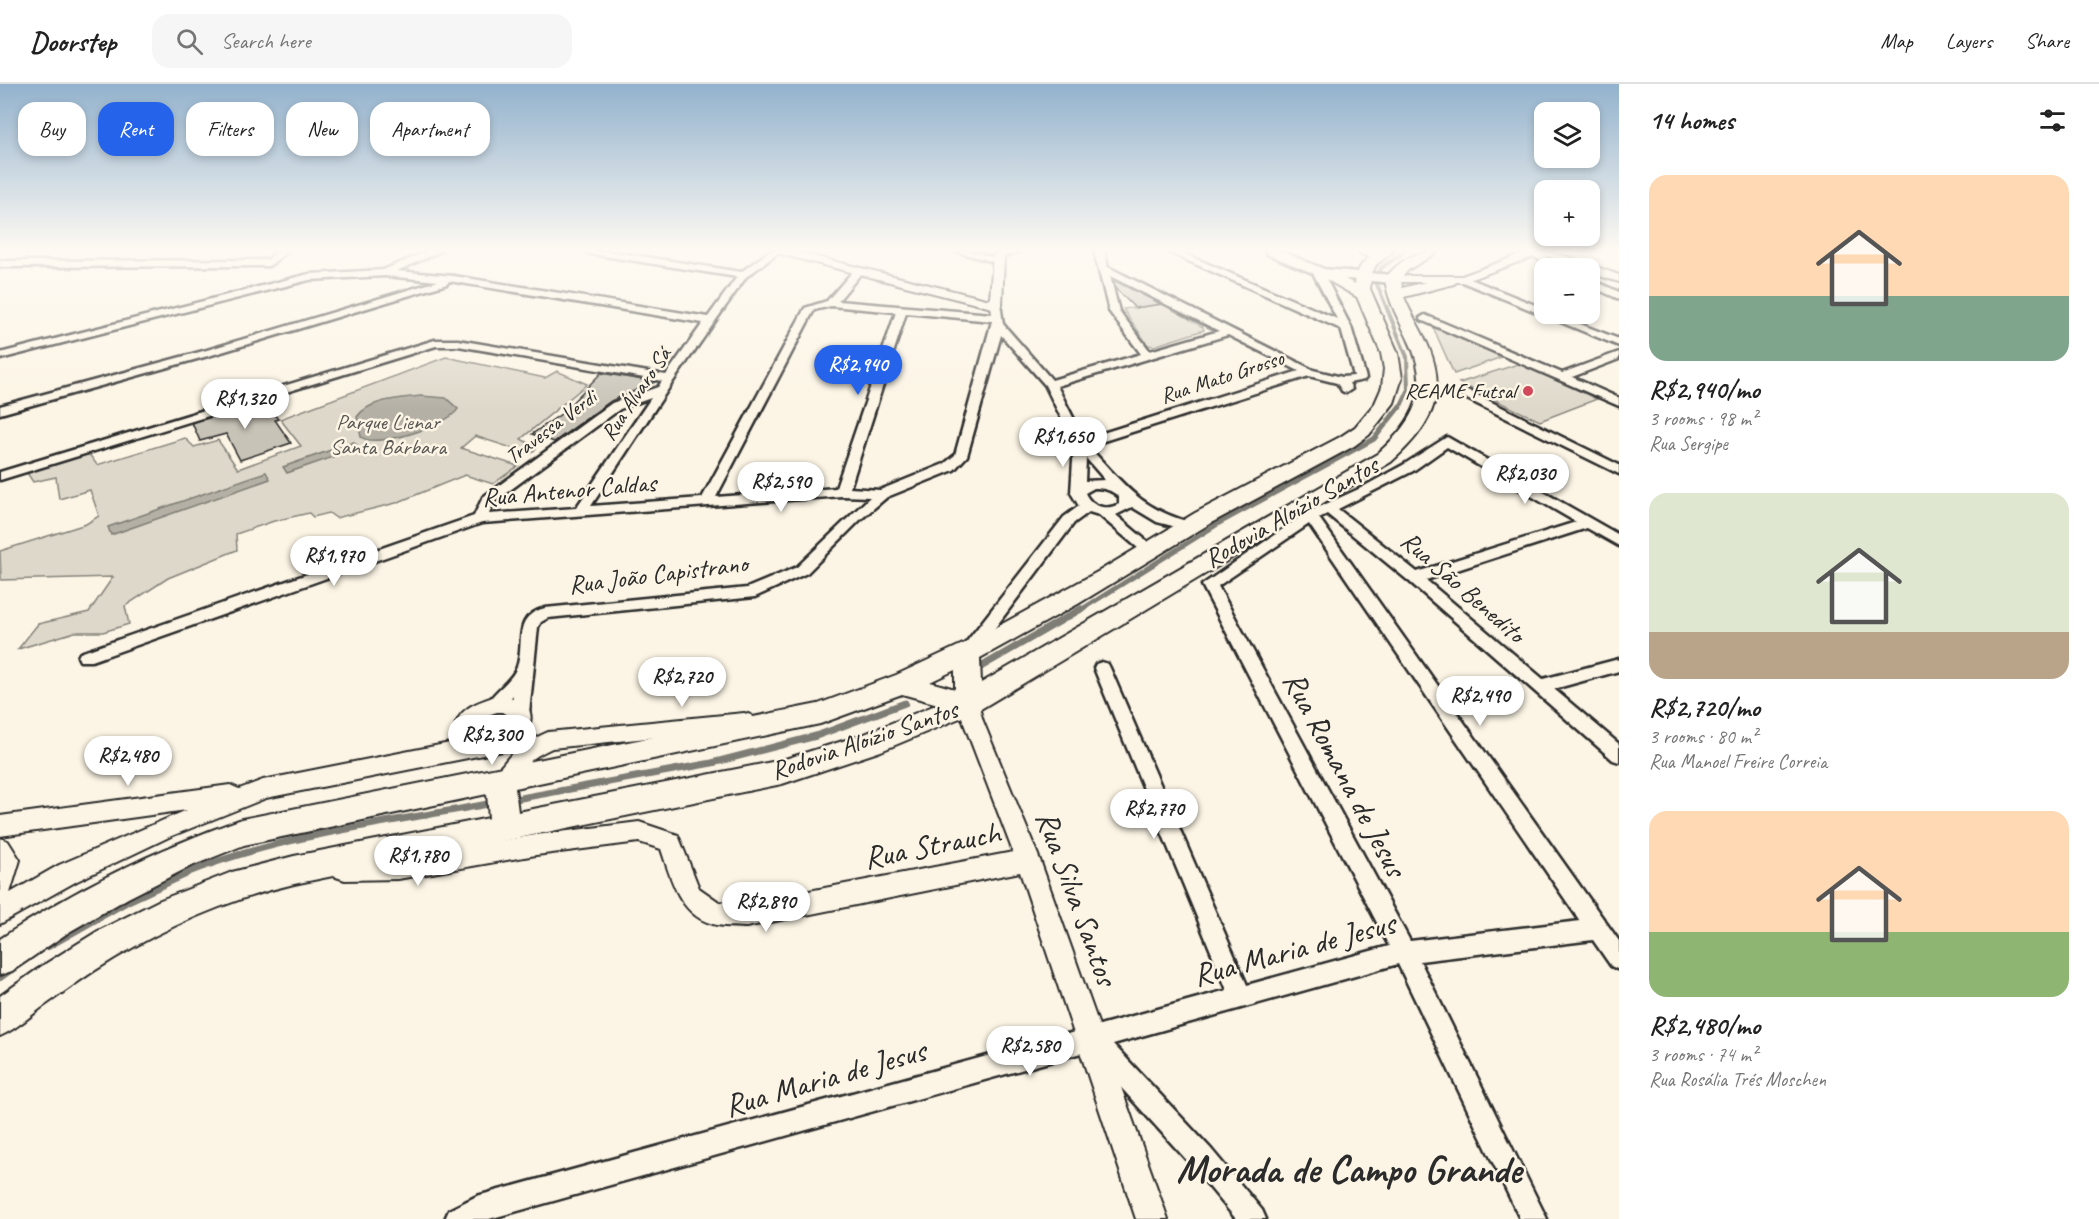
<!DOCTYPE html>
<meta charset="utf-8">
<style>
:root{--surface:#fff;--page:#f6f6f6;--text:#222;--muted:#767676;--line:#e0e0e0;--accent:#2563eb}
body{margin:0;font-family:Caveat,sans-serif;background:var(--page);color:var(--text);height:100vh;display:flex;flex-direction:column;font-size:22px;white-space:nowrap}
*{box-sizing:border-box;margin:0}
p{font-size:20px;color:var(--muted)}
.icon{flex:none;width:33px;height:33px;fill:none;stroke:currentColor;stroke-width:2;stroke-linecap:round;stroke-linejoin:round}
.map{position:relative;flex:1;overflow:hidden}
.side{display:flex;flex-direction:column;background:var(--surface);width:480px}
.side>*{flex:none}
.guide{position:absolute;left:18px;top:18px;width:570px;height:54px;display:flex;gap:12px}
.controls{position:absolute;left:1534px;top:18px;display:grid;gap:12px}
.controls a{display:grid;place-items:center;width:66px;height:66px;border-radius:12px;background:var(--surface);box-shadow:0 3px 9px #0003;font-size:30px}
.price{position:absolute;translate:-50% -51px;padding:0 14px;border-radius:21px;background:#fff;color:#222;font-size:20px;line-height:39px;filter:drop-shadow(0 2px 3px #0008)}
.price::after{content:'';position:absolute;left:50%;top:36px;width:18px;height:14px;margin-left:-9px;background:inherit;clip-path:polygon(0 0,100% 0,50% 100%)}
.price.selected{background:var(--accent);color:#fff}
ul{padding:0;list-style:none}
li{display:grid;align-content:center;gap:12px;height:318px;padding:0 30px}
li span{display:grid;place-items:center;height:186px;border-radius:18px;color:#555}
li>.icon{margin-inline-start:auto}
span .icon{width:108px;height:108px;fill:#fffc;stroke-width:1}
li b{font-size:26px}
h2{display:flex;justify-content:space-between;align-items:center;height:72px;padding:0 30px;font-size:26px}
.chip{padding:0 21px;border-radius:18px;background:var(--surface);box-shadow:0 3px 9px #0003;font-size:21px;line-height:54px}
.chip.selected{background:var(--accent);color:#fff}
header{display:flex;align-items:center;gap:36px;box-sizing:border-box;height:84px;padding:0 30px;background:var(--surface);border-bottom:2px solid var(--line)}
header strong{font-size:28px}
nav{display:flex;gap:33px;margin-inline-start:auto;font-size:21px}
.search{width:420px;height:54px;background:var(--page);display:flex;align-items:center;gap:15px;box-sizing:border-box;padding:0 21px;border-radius:18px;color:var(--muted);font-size:22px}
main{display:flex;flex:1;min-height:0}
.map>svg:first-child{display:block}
.green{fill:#ded8ca;stroke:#84827a;stroke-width:1.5}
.water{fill:#b4b0a5;stroke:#7d7b74;stroke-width:1.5}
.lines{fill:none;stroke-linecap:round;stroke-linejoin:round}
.stream-far3{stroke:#7d7b74;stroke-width:4}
.stream-far2{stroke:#7d7b74;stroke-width:5}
.stream-far1{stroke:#7d7b74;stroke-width:7}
.stream{stroke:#7d7b74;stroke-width:8}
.building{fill:#c8c3b7;stroke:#2b2b2b;stroke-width:1.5}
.minor-casing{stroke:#2b2b2b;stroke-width:5}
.tertiary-casing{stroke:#2b2b2b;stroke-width:4}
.secondary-casing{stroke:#2b2b2b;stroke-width:5}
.primary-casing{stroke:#2b2b2b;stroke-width:4}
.minor{fill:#fcf5e5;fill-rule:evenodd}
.tertiary{fill:#fcf5e5;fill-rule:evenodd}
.secondary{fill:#fcf5e5;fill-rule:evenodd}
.primary{fill:#fcf5e5;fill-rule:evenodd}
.poi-dot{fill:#d1495b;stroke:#fcf5e5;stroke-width:2}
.labels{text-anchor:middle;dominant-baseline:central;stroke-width:5;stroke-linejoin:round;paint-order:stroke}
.far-street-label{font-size:22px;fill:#2b2b2b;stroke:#fcf5e5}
.far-poi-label{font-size:22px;fill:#2b2b2b;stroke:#fcf5e5;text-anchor:end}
.far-park-label{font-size:22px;fill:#585653;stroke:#fcf5e5}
.street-label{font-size:26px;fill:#2b2b2b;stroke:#fcf5e5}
.near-street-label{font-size:32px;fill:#2b2b2b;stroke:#fcf5e5}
.near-district-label{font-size:39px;font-weight:bold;fill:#2b2b2b;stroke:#fcf5e5}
</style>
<header>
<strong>Doorstep</strong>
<div class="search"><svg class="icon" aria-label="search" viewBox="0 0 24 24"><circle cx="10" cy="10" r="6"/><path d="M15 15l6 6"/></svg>Search here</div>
<nav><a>Map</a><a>Layers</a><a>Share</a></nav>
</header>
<main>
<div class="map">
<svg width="1619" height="1135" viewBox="0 0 1619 1135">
<rect width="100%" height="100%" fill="#fcf5e5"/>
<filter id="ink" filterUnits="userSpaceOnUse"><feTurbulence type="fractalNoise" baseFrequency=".0167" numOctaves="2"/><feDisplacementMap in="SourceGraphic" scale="12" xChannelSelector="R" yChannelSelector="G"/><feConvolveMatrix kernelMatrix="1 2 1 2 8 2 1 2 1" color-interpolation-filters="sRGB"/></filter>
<g filter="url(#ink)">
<path class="green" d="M1164 220 1203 243 1204 246 1154 262 1148 261 1123 225Z
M1433 243 1502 273 1454 290Z
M446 273 545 294 557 287 587 300 521 355 537 364 530 370 475 352 461 364 518 382 493 400 465 391 396 419 336 434 329 429 313 433 309 429 274 437 236 450 237 466 168 494 125 522 129 540 103 548H75L18 565 38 540 89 528 113 493 1 496 0 467 86 440 99 432 90 406 59 415 56 393 33 398 27 389 89 370 97 381 185 354 194 363 218 356 238 385 301 362 280 335Z
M1521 279 1597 315 1540 337 1459 299Z"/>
<path class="water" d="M421 312 446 314 458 325C449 341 376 365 361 353L357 333C369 315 402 314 421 312Z
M354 358 359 364 287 389 283 383Z
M266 388 270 395 111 451 108 443Z"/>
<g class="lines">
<path class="stream-far3" d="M1400 324 1408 307 1407 273 1376 198 1381 184 1405 167"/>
<path class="stream-far2" d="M1079 527 1221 438 1374 355 1400 322"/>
<path class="stream-far1" d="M979 584 1081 525
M510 716 712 679 816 652 905 619
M181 791C280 751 390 738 494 719"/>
<path class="stream" d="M48 862 129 816 185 790
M0 893 11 885"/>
</g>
<path class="building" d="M1113 196 1161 220 1135 224 1116 205Z
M601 289 655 298 611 317 554 358 532 350 561 330Z
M264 317 278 335 275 336 291 359 240 376 226 350 200 357 192 339Z"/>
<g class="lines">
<g class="minor-casing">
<path id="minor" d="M278 167H288L269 182 0 183V177L267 176Z
M428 167H441L397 187 454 192 708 233 737 193 591 170 586 167H608L741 188 770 167H781L746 193 674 296 591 422 702 414 805 224 827 217 855 185 858 184 863 187 838 217 992 230 991 221 1000 219 1003 240 1052 296 1141 270 1109 227 1094 167H1104L1108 183 1313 286 1342 293 1354 292 1341 245 1166 167H1178L1337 235 1312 187 1317 184 1322 187 1351 243 1366 294 1364 296 1349 299 1352 305 1346 309 1342 307 1337 299 1309 292 1088 362C1124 400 1139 425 1193 439L1195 442 1188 446 1157 438 1132 423 1116 431 1155 464 1157 467 1155 470H1145L1099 431 1089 428 1074 439 973 573H961L959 569 961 565 1064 433 1079 422 1071 409 1074 360 1045 301 1001 251 967 372 954 386 887 413 860 436 807 489 755 513 548 534 541 538 538 543 529 629 526 634 520 636 514 634 511 629 513 611C506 620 502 629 490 625L487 620C494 607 512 597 517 583 526 558 511 533 545 524L747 504 797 483 870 413 842 412 482 439 92 577H80L78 573 80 569 474 432 483 413 612 319 658 303 662 297 458 262H436L0 396V388L435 256H458L666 291 703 239 449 197 447 200 215 270 0 330V322L207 266 438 197 385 192 309 196 0 275V269L309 190 383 186ZM1110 192 1219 247 1150 267 1119 227ZM831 222 896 228 836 404 716 413 814 226ZM906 229 992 237 955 371 944 380 880 406 850 404ZM1228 251 1299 287 1084 355 1057 302ZM651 314 576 424 489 430 494 418 620 325ZM1086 374 1105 396 1085 397ZM1094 404C1104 404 1112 406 1119 413V420C1107 427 1091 423 1085 409Z
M954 167H970L1003 176 998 179Z
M1532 168H1538L1567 184H1556L1532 172Z
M1463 192 1545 225V230H1554L1619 255V262L1460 197 1458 195Z
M1590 195 1619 208V215L1590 202Z
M1425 231 1562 289 1619 268V275L1572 293 1619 314V322L1421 236 1420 234Z
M1467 306 1619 381V390L1463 313V307Z
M1447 353 1619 451V462L1587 444 1426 496 1543 595 1619 575V587L1554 605 1619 660V678L1613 676 1410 498 1327 430 1319 434 1619 857V886L1611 882 1593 856 1420 877 1547 1135H1520L1398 880 1113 960 1211 1065 1262 1126 1266 1135H1236L1193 1083 1088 967 489 1135H445L449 1126 477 1112 1227 906 1094 584 1096 580 1102 578 1108 580 1110 584 1247 901 1389 862 1202 501 1306 429 1361 404 1403 381ZM1447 363 1576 438 1417 488 1338 425 1413 387ZM1309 440 1580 837 1410 857 1218 502Z"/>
</g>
<g class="tertiary-casing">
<path id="tertiary" d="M775 167H793L990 216 993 171 1003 167H1021L1004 173 1002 221 996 225 776 169Z
M1530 167C1562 167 1589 181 1619 191V198L1590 189V184H1581L1541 170 1463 198H1393L1387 195 1393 192H1462Z
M969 611 976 613 983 637 1040 776 1168 1135H1136L1020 788 746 843C735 842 723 843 713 840 679 831 671 794 661 765L639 758 536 771 398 795 345 796 336 793 333 785 336 777 345 774 422 770 536 751 639 738 678 751 699 804 719 818 746 819 1013 768 963 637 959 619 962 613Z
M496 612C540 612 540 644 508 666L266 714 169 753 77 797 0 840V754L8 757 20 776 10 809 59 781 187 726 0 752V732L230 701 239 705 263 696 460 657 454 645C460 623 476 619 496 612ZM497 628H502L510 633 509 642C500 652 489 658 477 649V639L485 632Z
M744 629 751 631 754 637 751 643 552 664C546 667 539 670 534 674 520 685 513 710 492 703L489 697 518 662 548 648Z"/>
</g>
<g class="secondary-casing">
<path id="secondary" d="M1265 167H1281L1324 185 1393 191 1400 195 1393 199 1322 193 1267 170Z
M1359 167H1382L1385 170 1379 174 1361 170Z"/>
</g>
<g class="primary-casing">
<path id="primary" d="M1378 167H1394L1376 181 1371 191 1370 205 1398 269 1402 294 1394 319 1369 351 1354 362 1211 439 1078 520 980 574 981 599 1377 370C1416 336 1432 304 1408 255 1398 234 1388 217 1385 195 1399 176 1416 167 1439 167L1408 186 1401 195 1402 204 1449 192 1457 197 1454 200 1404 213C1411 231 1422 246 1429 264 1449 313 1428 345 1391 378L979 626 881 667 782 700 294 800C222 817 156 847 94 887 76 899 59 911 41 924 28 934 16 945 0 952V912L42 882 98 847 158 817 232 788 294 772 489 734 487 710 244 761 189 783 128 814 69 848 12 887 0 891V855C75 805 157 765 242 735L818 620 896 591 980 552 1101 486 1195 429 1340 353 1355 343 1375 319 1382 303 1384 285 1381 269 1357 213 1315 189 1317 186H1327L1355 200C1356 184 1365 175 1378 167ZM955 586V605L930 598ZM902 610 938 620 862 651 782 676 518 728 515 704 820 640Z"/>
</g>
<use href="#minor" class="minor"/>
<use href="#tertiary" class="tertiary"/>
<use href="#secondary" class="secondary"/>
<use href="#primary" class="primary"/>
</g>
</g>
<linearGradient id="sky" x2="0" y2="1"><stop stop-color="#93b2cd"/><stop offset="0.51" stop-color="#fefaf3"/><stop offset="1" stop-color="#fefaf3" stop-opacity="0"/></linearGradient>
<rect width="1619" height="326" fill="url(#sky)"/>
<circle class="poi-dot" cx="1528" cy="307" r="6"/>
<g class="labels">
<g class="far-street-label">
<text transform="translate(1222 293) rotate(-18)">Rua Mato Grosso</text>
<text transform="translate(636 310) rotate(-56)">Rua Álvaro Sá</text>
<text transform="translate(551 343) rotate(-37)">Travessa Verdi</text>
</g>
<g class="far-poi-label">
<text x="1516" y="307">REAME Futsal</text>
</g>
<g class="far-park-label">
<text x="388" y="338">Parque Lienar<tspan x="388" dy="25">Santa Bárbara</tspan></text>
</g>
<g class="street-label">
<text transform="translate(569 406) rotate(-5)">Rua Antenor Caldas</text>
<text transform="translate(1291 428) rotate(-30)">Rodovia Aloízio Santos</text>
<text transform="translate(658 490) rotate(-7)">Rua João Capistrano</text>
<text transform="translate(1463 503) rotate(41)">Rua São Benedito</text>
<text transform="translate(864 656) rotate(-19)">Rodovia Aloízio Santos</text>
</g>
<g class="near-street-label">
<text transform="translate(1345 690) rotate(62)">Rua Romana de Jesus</text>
<text transform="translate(932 761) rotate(-11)">Rua Strauch</text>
<text transform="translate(1077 814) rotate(70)">Rua Silva Santos</text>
<text transform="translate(1294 865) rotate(-15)">Rua Maria de Jesus</text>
<text transform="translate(825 994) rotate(-16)">Rua Maria de Jesus</text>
</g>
<g class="near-district-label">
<text x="1349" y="1085">Morada de Campo Grande</text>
</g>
</g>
</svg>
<div class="controls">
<a><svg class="icon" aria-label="layers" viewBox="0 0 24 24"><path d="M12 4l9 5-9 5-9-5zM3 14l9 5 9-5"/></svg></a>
<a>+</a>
<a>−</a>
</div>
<b class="price selected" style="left:858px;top:312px">R$2,940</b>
<b class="price" style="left:245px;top:346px">R$1,320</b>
<b class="price" style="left:1063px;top:384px">R$1,650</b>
<b class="price" style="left:1525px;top:421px">R$2,030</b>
<b class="price" style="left:781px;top:429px">R$2,590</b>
<b class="price" style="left:334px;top:503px">R$1,970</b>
<b class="price" style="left:682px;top:624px">R$2,720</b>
<b class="price" style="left:1480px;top:643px">R$2,490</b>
<b class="price" style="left:492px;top:682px">R$2,300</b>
<b class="price" style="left:128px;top:703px">R$2,480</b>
<b class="price" style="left:1154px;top:756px">R$2,770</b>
<b class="price" style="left:418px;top:803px">R$1,780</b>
<b class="price" style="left:766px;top:849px">R$2,890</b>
<b class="price" style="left:1030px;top:993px">R$2,580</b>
<div class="guide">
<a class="chip">Buy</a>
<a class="chip selected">Rent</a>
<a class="chip">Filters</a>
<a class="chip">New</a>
<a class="chip">Apartment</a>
</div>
</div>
<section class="side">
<h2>14 homes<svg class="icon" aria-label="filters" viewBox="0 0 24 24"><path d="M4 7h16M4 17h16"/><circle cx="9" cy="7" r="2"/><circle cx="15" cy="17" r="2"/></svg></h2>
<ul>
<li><span style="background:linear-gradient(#ffd9b3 65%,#7fa58c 0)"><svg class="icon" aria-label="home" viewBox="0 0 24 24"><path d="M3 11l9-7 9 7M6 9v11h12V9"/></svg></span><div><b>R$2,940/mo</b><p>3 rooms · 98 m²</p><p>Rua Sergipe</p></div></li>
<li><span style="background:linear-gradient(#dfe7d0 75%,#b9a48a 0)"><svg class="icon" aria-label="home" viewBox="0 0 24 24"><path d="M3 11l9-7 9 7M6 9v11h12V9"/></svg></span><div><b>R$2,720/mo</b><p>3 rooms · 80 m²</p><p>Rua Manoel Freire Correia</p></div></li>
<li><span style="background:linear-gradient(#ffd9b3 65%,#8fb573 0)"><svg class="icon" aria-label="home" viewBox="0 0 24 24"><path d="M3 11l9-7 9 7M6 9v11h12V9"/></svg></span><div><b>R$2,480/mo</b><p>3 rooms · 74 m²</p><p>Rua Rosália Trés Moschen</p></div></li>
</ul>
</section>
</main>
